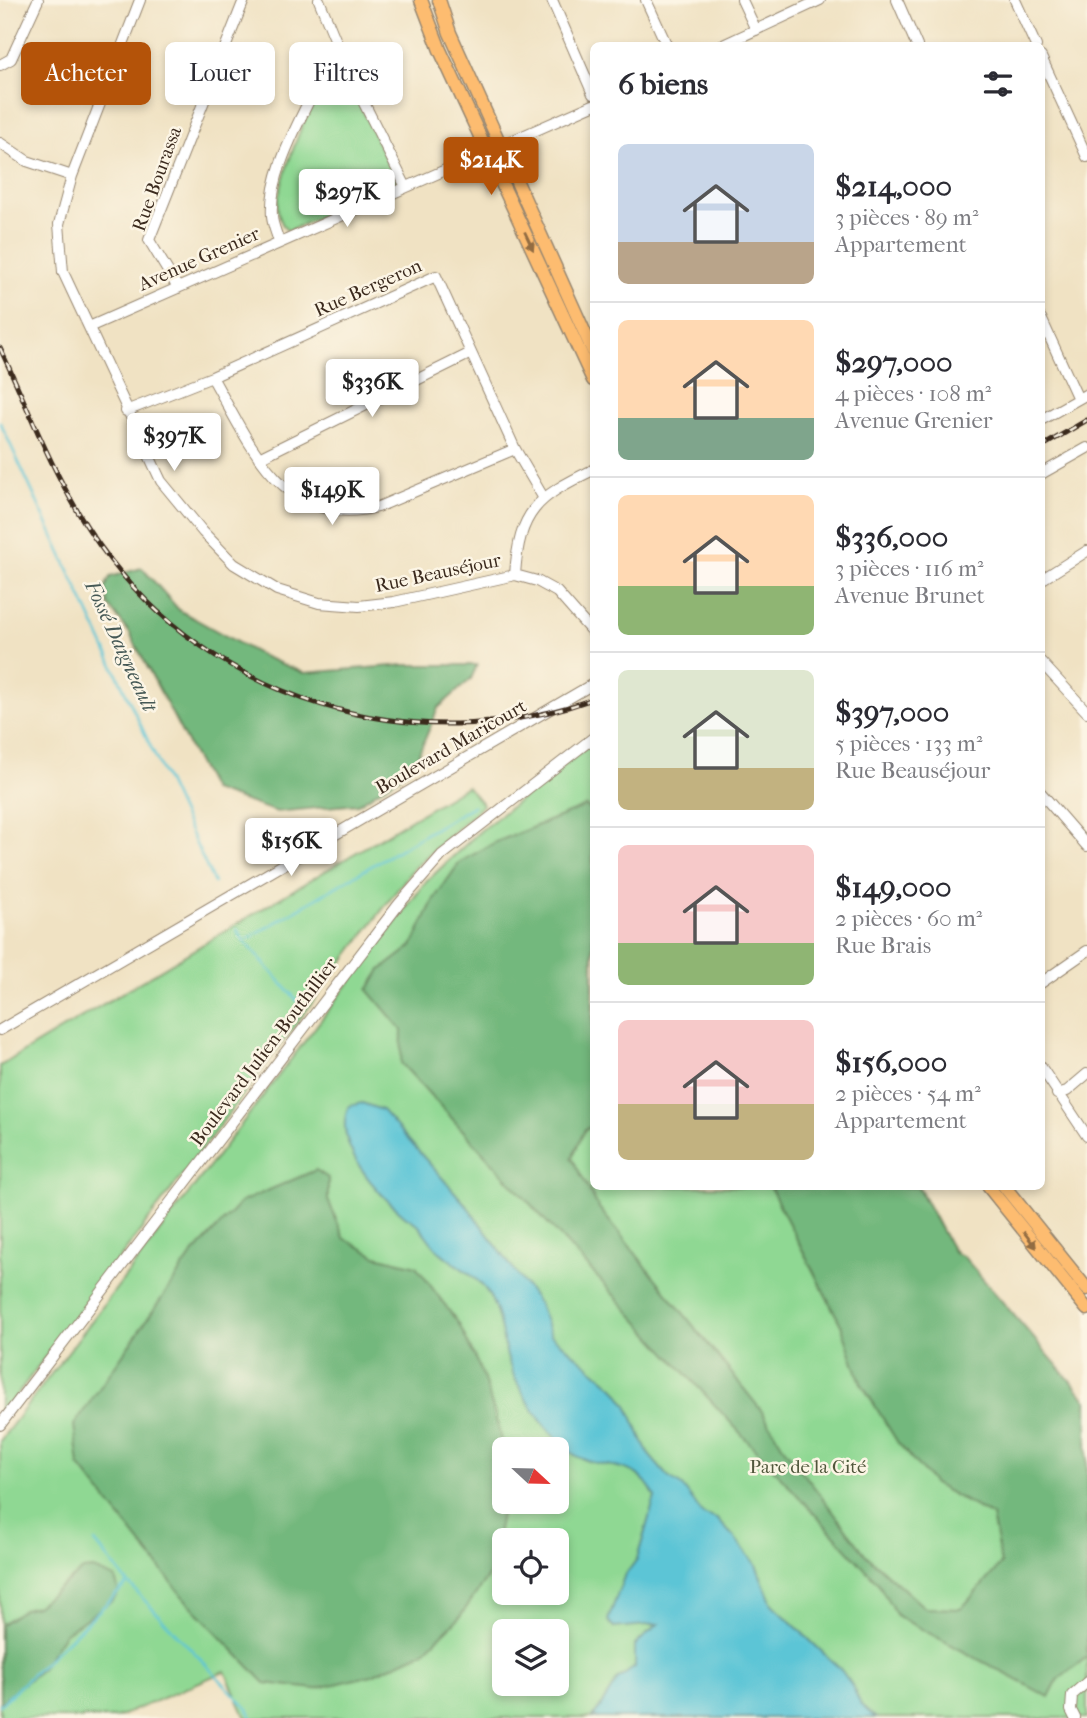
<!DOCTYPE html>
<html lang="fr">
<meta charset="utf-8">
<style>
:root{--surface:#fff;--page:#f7f7f7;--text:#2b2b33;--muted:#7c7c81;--line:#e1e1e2;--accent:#b45309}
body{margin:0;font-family:"IM FELL French Canon",serif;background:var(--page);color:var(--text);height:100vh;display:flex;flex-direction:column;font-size:26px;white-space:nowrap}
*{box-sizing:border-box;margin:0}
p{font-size:23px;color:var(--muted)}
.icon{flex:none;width:38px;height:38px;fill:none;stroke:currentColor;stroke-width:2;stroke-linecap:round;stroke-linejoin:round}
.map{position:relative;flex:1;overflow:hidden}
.side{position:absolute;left:590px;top:42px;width:455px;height:1148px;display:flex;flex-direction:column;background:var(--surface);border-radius:10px;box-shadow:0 4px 10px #0003}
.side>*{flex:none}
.top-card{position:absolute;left:21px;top:42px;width:464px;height:63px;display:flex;gap:14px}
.needle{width:46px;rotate:112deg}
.controls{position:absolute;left:492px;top:1437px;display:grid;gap:14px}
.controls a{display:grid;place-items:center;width:77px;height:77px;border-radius:10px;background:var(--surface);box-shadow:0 4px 10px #0003;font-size:35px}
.price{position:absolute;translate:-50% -60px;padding:0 16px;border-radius:7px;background:#fff;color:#222;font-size:23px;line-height:46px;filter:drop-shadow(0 2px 4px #0008)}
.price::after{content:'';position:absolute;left:50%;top:42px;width:21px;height:16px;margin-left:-10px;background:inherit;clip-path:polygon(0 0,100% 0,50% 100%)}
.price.selected{background:var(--accent);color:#fff}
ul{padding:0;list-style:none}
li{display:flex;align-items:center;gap:21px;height:175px;padding:0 28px}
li+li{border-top:2px solid var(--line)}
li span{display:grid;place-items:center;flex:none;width:196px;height:140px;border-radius:10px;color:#555}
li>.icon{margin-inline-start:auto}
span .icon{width:84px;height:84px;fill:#fffc;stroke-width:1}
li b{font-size:30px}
h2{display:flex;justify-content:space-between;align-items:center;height:84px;padding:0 28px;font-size:30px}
.chip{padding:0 24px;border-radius:10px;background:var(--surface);box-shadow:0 4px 10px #0003;font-size:24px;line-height:63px}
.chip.selected{background:var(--accent);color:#fff}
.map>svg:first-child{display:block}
.green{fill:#8fd893;stroke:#658158;stroke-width:2;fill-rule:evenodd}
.forest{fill:#73b87d;stroke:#57714e;stroke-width:2}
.water{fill:#5bc5d6;stroke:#4b787a;stroke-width:2}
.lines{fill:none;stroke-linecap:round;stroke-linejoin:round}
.stream{stroke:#5bc5d6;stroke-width:2.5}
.minor-casing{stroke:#968670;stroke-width:12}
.major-casing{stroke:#968670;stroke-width:15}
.minor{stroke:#fff;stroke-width:10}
.major{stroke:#fdbc70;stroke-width:12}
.rail-casing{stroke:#3b2a1e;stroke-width:5}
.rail{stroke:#fcf5e5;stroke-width:2.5;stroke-dasharray:8;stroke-linecap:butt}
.oneway{fill:#926c43}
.labels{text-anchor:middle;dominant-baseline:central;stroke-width:5;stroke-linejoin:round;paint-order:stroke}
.street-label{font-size:19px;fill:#3b2a1e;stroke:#fcf5e5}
.park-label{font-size:19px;fill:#50563b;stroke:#fcf5e5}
.water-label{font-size:21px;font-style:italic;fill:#455855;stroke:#fcf5e5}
</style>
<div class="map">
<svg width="1087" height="1718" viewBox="0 0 1087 1718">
<rect width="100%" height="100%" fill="#fcf5e5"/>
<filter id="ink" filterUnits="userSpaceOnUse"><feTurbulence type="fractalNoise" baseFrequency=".0143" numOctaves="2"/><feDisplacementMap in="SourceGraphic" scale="14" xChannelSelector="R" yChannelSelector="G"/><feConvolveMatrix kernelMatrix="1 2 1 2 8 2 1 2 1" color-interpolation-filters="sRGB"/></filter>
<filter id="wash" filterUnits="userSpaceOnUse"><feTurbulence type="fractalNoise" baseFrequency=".00686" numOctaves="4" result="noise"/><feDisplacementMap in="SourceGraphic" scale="28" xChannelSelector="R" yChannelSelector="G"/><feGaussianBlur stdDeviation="1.57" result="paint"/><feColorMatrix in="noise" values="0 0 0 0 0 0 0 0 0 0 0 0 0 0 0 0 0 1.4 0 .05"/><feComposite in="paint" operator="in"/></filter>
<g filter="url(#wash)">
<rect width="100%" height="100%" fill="#f0e2c3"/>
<path class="green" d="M349 81 397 182 288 231C281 226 276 210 278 201 281 180 302 121 313 103 321 90 335 86 349 81Z
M593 742V1186L919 1187 949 1245 1087 1402V1718H246L225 1671 116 1718H0V1441L426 882 480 831ZM504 1449H556V1502H504ZM504 1540H556V1592H504ZM504 1631H556V1684H504Z
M467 786 483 805 413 869 0 1417V1066Z"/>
<path class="forest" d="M142 568 179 610 262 656 304 673 405 665H477L471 679 438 708 415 763 398 778 358 804 277 812 212 790 129 632 108 605 105 588 110 577Z
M586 806 593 812V1126L585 1129 572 1158 599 1208 761 1410 782 1445 866 1555 925 1608 961 1609 1001 1564 992 1516 934 1484 898 1443 861 1383 841 1325 770 1187H917L954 1253 963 1256 1087 1400V1657L1058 1679 1049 1697 897 1616 878 1583 401 1063 402 1030 368 990 381 970 412 946 434 899 460 862 496 842Z
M316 1170 328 1178V1200L344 1238 376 1256 416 1266 459 1324 482 1373 498 1425 504 1456V1499L489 1575 459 1618 425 1651 372 1675 315 1689 265 1683 184 1598 79 1465 74 1425 191 1256 241 1202Z
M93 1569 115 1578 119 1592 113 1600 64 1634 40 1670 0 1703V1625L24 1609 36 1606 83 1570Z"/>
<path class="water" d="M362 1103 382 1110 467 1206 539 1304 551 1335 614 1387 627 1405 649 1455 668 1477 682 1486 703 1514 717 1519 734 1537 756 1565 772 1604 841 1670 852 1685 861 1705 876 1718H593L618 1679 635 1667V1645L658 1624 614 1628 608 1620 624 1577 637 1559 655 1497C635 1452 596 1476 567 1449 544 1429 520 1394 510 1366 500 1339 501 1304 480 1283 467 1270 450 1262 438 1250 430 1242 425 1233 418 1225 414 1221 409 1219 405 1216 377 1193 331 1144 349 1106Z"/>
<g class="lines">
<path class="stream" d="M0 422 214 883
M237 930 244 941 473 806
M245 942 301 1005
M95 1542 128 1583 248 1709 252 1718
M0 1705 128 1583"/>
</g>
</g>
<g filter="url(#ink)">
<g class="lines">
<g class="minor-casing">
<path id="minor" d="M140 0 72 176 59 224 63 272 161 481 203 532 234 564 277 590 319 603 359 606 394 602 515 575 537 581 557 592 593 633
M319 0 349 73 406 187
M552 0 593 94
M646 0 667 46
M742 0 756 30
M897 0 917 46
M1015 0 1036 46
M721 46 820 0
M1041 57 1087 157
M0 65 11 59 38 0
M0 143 27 161 72 176
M279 242C277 234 272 224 272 216 269 174 297 127 314 90L349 73
M178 288 149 240 244 0
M1041 318 1078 399
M89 327 593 105
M212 377C251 445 283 530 378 507L515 449
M126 411 212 377 436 276 515 449 543 497
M1041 420 1087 394
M259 458 471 353
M1041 474 1087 448
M515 575C519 511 537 497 593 470
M1041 580 1087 551
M1041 662 1087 712
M1041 793 1087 846
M1041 983 1087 951
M0 1030 593 684
M1041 1067 1087 1136
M1057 1094 1067 1091 1087 1074
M0 1425 399 904 442 855 593 738
M1075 1718 1071 1710 1072 1695 1087 1682"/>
</g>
<g class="major-casing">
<path id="major" d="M421 0 440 50 593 380
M439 0 450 33 593 351
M988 1186 1087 1309
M1004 1186 1087 1289"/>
</g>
<use href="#minor" class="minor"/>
<use href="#major" class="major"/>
<g class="rail-casing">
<path id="rail" d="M0 348C31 414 57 486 100 546 210 701 415 763 593 699
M1041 447 1087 420"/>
</g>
<use href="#rail" class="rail"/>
</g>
<defs><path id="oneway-solid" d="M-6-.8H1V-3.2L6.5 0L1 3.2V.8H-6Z" transform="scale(1.75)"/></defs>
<g class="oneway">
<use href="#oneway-solid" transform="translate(529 241) rotate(65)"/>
<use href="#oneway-solid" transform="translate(1030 1240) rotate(52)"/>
</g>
</g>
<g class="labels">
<g class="street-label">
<text transform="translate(157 179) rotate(-70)">Rue Bourassa</text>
<text transform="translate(199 259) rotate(-24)">Avenue Grenier</text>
<text transform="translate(368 288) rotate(-24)">Rue Bergeron</text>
<text transform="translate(438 573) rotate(-12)">Rue Beauséjour</text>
<text transform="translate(451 747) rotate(-30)">Boulevard Maricourt</text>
<text transform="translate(264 1052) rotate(-53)">Boulevard Julien-Bouthillier</text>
</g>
<g class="park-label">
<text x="808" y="1467">Parc de la Cité</text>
</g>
<g class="water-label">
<text transform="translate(121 646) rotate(65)">Fossé Daigneault</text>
</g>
</g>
</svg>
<div class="controls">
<a><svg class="needle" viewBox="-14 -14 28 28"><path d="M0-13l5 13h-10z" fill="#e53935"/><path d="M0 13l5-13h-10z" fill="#7c7c81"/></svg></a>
<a><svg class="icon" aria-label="locate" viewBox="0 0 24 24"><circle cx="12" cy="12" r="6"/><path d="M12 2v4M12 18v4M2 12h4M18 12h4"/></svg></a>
<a><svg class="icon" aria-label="layers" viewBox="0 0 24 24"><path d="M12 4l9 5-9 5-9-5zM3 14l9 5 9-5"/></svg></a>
</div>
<b class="price selected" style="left:491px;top:197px">$214K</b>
<b class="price" style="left:347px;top:229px">$297K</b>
<b class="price" style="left:372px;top:419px">$336K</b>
<b class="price" style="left:174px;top:473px">$397K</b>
<b class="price" style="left:332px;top:527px">$149K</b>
<b class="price" style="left:291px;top:878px">$156K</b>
<div class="top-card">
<a class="chip selected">Acheter</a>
<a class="chip">Louer</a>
<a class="chip">Filtres</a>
</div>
<section class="side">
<h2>6 biens<svg class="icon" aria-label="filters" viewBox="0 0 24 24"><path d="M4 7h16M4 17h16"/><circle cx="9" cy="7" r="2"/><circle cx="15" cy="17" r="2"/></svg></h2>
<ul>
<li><span style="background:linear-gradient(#c9d6e8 70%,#b9a48a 0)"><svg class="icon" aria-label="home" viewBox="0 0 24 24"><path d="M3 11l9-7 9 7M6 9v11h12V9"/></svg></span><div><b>$214,000</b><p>3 pièces · 89 m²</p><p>Appartement</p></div></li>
<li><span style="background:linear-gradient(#ffd9b3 70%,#7fa58c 0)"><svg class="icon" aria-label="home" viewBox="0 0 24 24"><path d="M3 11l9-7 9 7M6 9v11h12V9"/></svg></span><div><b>$297,000</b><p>4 pièces · 108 m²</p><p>Avenue Grenier</p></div></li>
<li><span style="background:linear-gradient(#ffd9b3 65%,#8fb573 0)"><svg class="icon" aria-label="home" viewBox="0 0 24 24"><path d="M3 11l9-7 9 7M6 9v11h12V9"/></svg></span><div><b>$336,000</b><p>3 pièces · 116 m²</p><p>Avenue Brunet</p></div></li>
<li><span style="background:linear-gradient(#dfe7d0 70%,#c2b280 0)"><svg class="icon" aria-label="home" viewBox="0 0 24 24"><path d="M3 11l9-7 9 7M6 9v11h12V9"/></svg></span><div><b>$397,000</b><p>5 pièces · 133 m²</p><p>Rue Beauséjour</p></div></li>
<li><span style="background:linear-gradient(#f6c9c9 70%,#8fb573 0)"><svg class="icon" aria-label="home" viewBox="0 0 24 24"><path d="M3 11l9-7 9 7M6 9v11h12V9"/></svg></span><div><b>$149,000</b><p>2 pièces · 60 m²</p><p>Rue Brais</p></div></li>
<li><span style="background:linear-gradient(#f6c9c9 60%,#c2b280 0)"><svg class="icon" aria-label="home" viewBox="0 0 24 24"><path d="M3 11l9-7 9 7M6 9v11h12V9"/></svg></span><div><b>$156,000</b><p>2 pièces · 54 m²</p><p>Appartement</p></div></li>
</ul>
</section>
</div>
